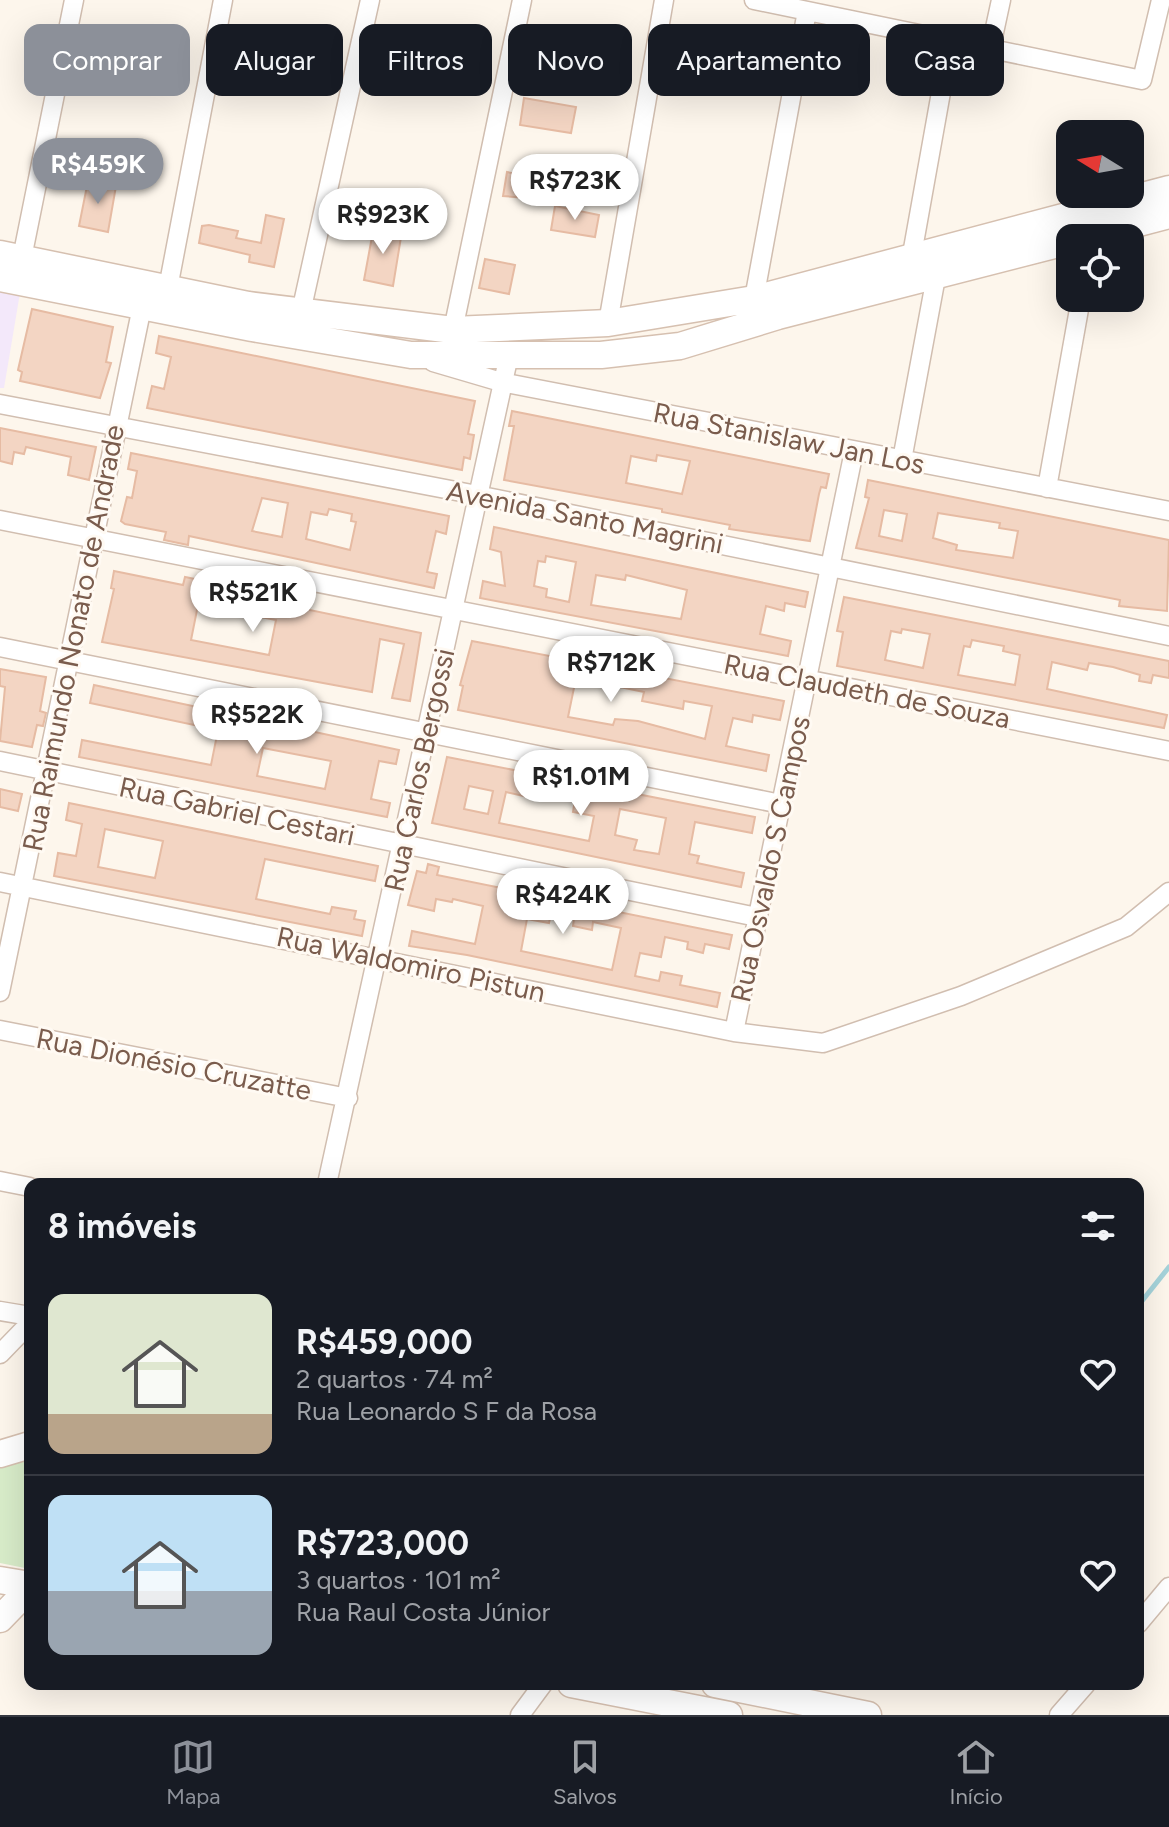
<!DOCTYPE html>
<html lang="pt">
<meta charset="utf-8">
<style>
:root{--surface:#171b24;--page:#20242c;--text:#f1f3f6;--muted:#9ea1a6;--line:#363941;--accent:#8c9099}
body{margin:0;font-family:Figtree,sans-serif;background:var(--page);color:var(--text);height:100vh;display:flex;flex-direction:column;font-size:30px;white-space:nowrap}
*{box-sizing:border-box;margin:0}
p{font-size:26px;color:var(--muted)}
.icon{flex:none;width:44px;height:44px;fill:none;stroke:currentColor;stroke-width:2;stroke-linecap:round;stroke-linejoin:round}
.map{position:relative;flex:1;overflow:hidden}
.panel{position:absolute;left:24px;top:1178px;width:1120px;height:512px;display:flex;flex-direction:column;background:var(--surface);border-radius:16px;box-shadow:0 8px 32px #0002}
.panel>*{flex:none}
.hud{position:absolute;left:24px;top:24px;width:1122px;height:72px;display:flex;gap:16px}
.needle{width:52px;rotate:281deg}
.buttons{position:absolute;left:1056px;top:120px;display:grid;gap:16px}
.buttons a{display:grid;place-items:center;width:88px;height:88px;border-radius:16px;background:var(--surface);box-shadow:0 8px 32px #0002;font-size:40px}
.price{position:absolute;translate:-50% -68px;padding:0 18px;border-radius:28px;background:#fff;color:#222;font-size:26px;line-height:52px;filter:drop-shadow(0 2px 4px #0008)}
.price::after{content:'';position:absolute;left:50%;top:48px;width:24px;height:18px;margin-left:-12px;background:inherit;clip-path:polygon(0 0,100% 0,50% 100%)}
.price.selected{background:var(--accent);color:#fff}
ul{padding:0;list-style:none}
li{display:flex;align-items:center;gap:24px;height:200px;padding:0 24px}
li+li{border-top:2px solid var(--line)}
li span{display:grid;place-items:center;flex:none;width:224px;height:160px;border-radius:16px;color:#555}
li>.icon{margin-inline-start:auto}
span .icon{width:96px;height:96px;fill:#fffc;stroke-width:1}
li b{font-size:34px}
h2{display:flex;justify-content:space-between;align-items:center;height:96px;padding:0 24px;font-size:34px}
.tag{padding:0 28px;border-radius:16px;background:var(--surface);box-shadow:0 8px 32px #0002;font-size:28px;line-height:72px}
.tag.selected{background:var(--accent);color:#fff}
.menu{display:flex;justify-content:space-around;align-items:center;height:112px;border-top:2px solid var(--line);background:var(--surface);font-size:22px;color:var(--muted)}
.menu a{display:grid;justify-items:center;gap:4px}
.menu .selected{color:var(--accent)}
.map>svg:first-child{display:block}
.education{fill:#f3e8fa}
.green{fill:#d8ecc9}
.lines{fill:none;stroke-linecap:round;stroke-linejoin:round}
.stream{stroke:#a5d3da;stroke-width:5}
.building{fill:#f3d5c3;stroke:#e6bba3;stroke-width:2;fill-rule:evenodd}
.street-casing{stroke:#d1beb0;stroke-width:21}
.secondary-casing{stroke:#d6c0b0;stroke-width:29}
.street{stroke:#fff;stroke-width:18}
.secondary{stroke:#fff;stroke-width:26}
.labels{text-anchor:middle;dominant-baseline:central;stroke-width:6;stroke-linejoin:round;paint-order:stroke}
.street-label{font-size:28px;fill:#7a5c4d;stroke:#fffaf3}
</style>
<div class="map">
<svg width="1169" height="1715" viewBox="0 0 1169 1715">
<rect width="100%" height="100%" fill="#fdf6ec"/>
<path class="education" d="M0 290 20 293 4 388H0Z"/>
<path class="green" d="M30 1457V1569L0 1563V1467Z"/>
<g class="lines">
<path class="stream" d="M1138 1306 1169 1267"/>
</g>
<path class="building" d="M524 98 576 107 571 133 520 125Z
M507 172 541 179 537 199 503 196Z
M88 181 116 186 108 232 79 226Z
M555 206 599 215 595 237 551 230Z
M266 215 284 219 274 267 249 262 250 255 199 243 202 226 209 225 238 231 236 238 261 243Z
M374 226 402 231 393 286 364 280Z
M485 259 515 265 509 294 479 288Z
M32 309 113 327 106 362 111 363 100 398 20 381 22 372 18 370Z
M159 336 475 401 468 434 474 435 470 459 464 457 462 470 147 408 152 386 164 389 171 357 156 353Z
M512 411 829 474 826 488 821 487 819 494 810 541 729 529 730 525 662 512V509L504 480 514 426H509ZM657 455 690 461 682 494 626 483 631 456 656 461Z
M0 428 96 447 89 480 68 475 71 457 26 447 24 454 14 452 12 464 0 461Z
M131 453 449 516 446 534 436 531 427 572 437 574 434 588 189 536 188 545 164 540 166 532 125 524 121 521 127 497 132 498 137 471 128 469ZM262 498 288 503 282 537 252 531ZM329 509 352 514 351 521 356 522 350 550 306 539 311 512 327 515Z
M868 480 1169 540 1167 611 1119 606 1120 600 856 548 869 498 865 497ZM884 510 907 514 902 541 879 536ZM938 513 1000 523 999 528 1018 531 1013 558 956 550 957 545 933 538Z
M494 527 808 592 805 607 785 603 784 611 766 606 760 634 791 641 788 656 480 598 483 581 505 586 501 552 490 549ZM546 556 576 562 569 602 546 597 547 589 534 586 538 561 545 562ZM596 575 625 580 626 575 687 590 681 619 591 605Z
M114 571 183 585 185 577 200 580 198 587 421 633 410 701 392 698 404 644 380 639 372 692 102 642 114 589 111 588ZM198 605 276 620 269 655 191 640Z
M844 597 1169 661V678L1153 675 1151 683 1139 681 1140 675 1113 667 1089 663 1087 670 1052 662 1047 689 1167 715 1164 728 837 666 843 632 837 631ZM902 629 930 634 923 668 885 660 891 631 901 633ZM972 640 1004 646 1003 651 1020 655 1015 685 958 675 964 646 970 647Z
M472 641 784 701 780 720 753 715 752 722 733 718 726 746 769 755 766 771 458 710 463 686 460 685ZM576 678 644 692 642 701 683 709 684 701 712 706 705 739 638 721 615 719 613 725 568 717Z
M0 669 46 677 40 711 46 713 43 726 37 725 32 747 0 741 5 687 0 686Z
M94 685 399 750 396 764 379 761 371 799 390 803 387 817 79 757 82 740 211 765 218 730 90 703ZM263 748 331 761 325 789 257 776Z
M447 757 755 817 752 833 695 822 689 854 699 856 697 863 744 873 741 887 432 823ZM469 786 493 791 488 814 464 809ZM530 789 575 799 573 812 594 816 589 841 499 823 506 792 528 797ZM620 809 666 818 659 854 634 850 637 840 615 835Z
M0 789 22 794 18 811 0 807Z
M69 803 378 866 375 881 265 859 256 899 330 914 332 907 356 911 354 919 365 921 362 936 54 876 58 853 76 856 82 824 66 820ZM105 829 163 841 155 878 98 867Z
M428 864 439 867 437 875 732 935 729 949 705 944 703 953 687 949 688 942 665 937 661 957 640 953 635 976 659 981 661 972 682 976 680 985 720 993 717 1007 467 955 409 946 412 931 475 944 483 906 453 899 452 902 436 899 434 911 408 905 417 871 426 873ZM551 914 574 919 573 926 592 930 593 922 621 928 612 970 521 951 527 919 549 923Z"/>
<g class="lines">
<g class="street-casing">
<path id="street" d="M754 0 1142 80 1161 0
M990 51 1001 0
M22 258 74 0
M911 260 950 42
M168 288 223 0
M754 299 807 11
M301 312 370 0
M608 323 664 0
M453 330 522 0
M433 362 501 382 1169 511
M0 404 477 495 1169 636
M902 460 936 277
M1047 488 1081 298
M0 520 1169 751
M0 647 781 804
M0 761 757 917
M0 882 734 1032 823 1043 961 996 1126 927 1169 892
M0 992 144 297
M0 1030 348 1098
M734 1032 854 451
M0 1181 30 1187
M327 1184 509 355
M0 1311 30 1316
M0 1354 30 1323
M1138 1624 1169 1587
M520 1715 543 1684
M1059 1715 1086 1684"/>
</g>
<g class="secondary-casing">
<path id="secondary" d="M1082 238 1169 215
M0 254 248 305 453 330 608 323 754 299 1169 189
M0 278 252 328 411 355H601L680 346 778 316 1070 241
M0 1454 30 1445
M0 1580 30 1585
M0 1619 30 1588
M571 1684 729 1715
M715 1684 868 1715"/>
</g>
<use href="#street" class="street"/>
<use href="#secondary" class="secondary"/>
</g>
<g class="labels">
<g class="street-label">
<text transform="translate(789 438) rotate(11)">Rua Stanislaw Jan Los</text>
<text transform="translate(585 517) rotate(11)">Avenida Santo Magrini</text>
<text transform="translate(73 638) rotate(-79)">Rua Raimundo Nonato de Andrade</text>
<text transform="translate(867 691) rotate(11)">Rua Claudeth de Souza</text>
<text transform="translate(419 770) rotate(-78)">Rua Carlos Bergossi</text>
<text transform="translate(237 811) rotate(12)">Rua Gabriel Cestari</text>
<text transform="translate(770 859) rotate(-78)">Rua Osvaldo S Campos</text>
<text transform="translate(411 964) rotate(12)">Rua Waldomiro Pistun</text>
<text transform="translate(174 1064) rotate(11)">Rua Dionésio Cruzatte</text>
</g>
</g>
</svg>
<div class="buttons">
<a><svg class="needle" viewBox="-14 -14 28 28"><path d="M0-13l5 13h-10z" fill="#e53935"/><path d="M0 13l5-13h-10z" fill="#9ea1a6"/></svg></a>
<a><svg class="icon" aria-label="locate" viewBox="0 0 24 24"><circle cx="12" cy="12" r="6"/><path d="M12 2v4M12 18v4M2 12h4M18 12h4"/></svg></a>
</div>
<b class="price selected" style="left:98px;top:206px">R$459K</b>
<b class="price" style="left:575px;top:222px">R$723K</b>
<b class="price" style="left:383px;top:256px">R$923K</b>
<b class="price" style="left:253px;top:634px">R$521K</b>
<b class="price" style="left:611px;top:704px">R$712K</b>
<b class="price" style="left:257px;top:756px">R$522K</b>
<b class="price" style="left:581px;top:818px">R$1.01M</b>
<b class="price" style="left:563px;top:936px">R$424K</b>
<div class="hud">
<a class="tag selected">Comprar</a>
<a class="tag">Alugar</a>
<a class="tag">Filtros</a>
<a class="tag">Novo</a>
<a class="tag">Apartamento</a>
<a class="tag">Casa</a>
</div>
<section class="panel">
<h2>8 imóveis<svg class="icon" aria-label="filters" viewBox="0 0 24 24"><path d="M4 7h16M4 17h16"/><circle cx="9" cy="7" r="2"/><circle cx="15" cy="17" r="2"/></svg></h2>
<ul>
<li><span style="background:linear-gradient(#dfe7d0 75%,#b9a48a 0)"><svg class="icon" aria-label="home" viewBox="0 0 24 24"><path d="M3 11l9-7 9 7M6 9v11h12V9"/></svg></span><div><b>R$459,000</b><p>2 quartos · 74 m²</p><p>Rua Leonardo S F da Rosa</p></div><svg class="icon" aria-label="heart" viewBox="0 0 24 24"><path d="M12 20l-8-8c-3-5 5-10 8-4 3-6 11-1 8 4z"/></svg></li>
<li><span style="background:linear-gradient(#bfe0f5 60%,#9aa5b1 0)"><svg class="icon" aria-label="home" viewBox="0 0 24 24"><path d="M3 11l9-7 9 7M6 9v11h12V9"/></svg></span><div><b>R$723,000</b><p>3 quartos · 101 m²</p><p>Rua Raul Costa Júnior</p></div><svg class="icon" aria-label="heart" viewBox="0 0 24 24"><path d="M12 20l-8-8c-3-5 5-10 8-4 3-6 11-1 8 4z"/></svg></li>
</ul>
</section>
</div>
<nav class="menu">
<a class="selected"><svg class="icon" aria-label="map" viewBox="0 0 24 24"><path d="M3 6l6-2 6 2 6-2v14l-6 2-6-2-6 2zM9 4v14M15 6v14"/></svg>Mapa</a>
<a><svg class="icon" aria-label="saved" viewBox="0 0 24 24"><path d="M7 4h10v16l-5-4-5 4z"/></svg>Salvos</a>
<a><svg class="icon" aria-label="home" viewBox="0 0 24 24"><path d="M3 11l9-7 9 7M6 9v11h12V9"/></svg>Início</a>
</nav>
